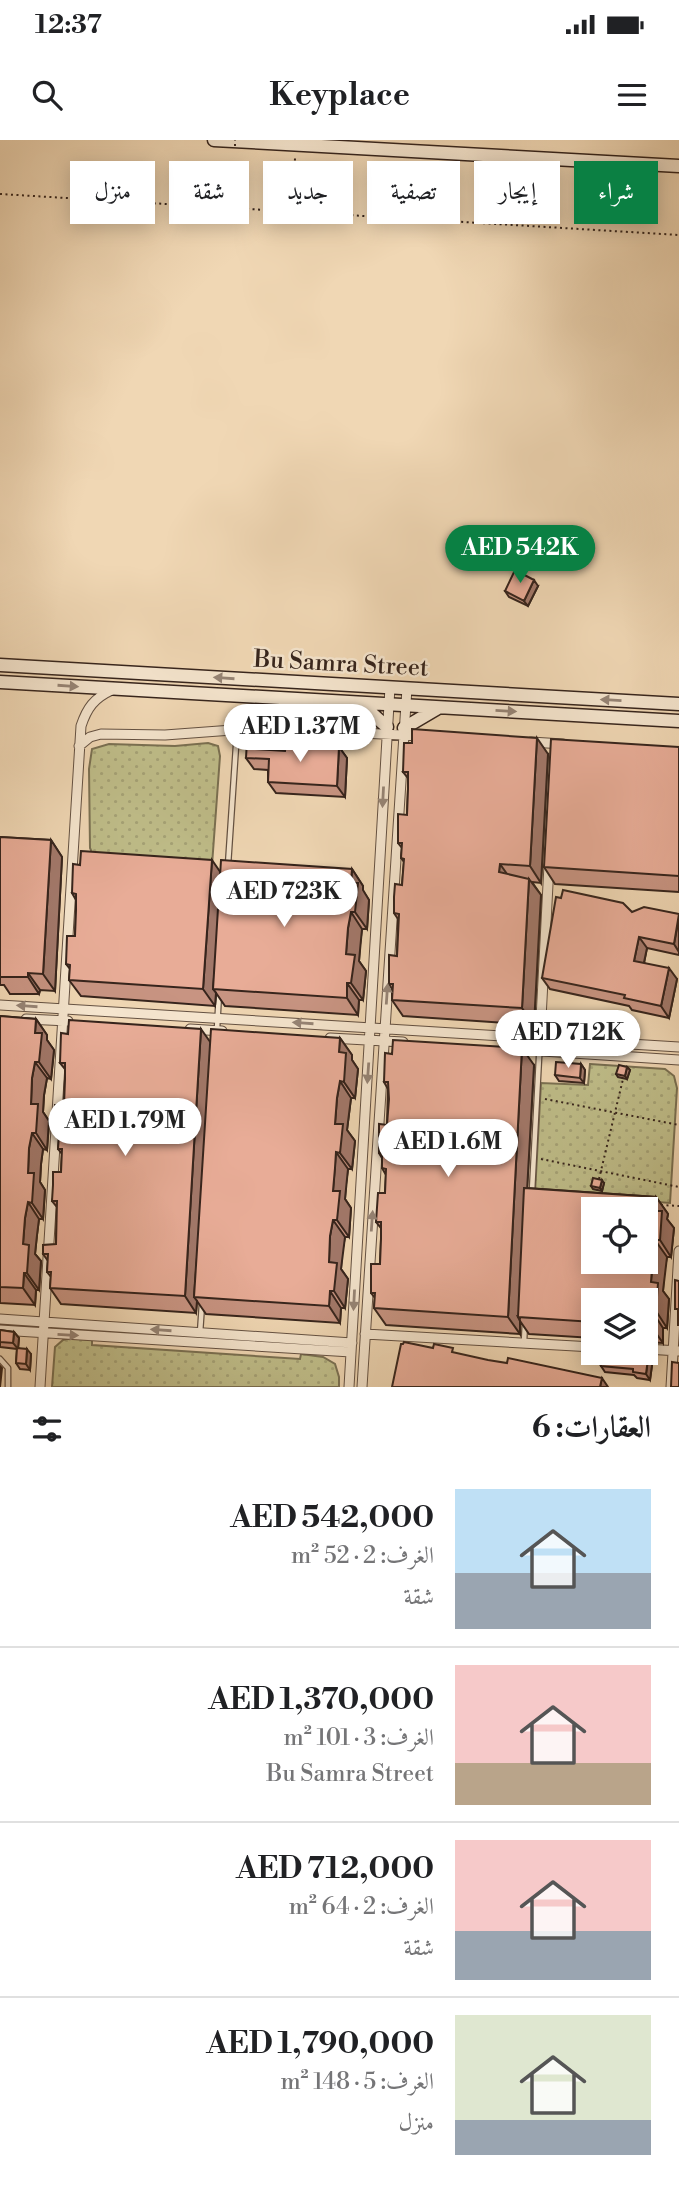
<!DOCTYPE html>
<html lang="ar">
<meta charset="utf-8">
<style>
:root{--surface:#fff;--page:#f2f2f2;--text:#202124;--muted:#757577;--line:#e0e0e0;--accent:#0b8043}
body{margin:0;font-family:"Libre Bodoni",Amiri,serif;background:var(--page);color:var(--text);direction:rtl;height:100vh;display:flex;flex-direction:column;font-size:26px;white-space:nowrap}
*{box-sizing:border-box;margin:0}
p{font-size:23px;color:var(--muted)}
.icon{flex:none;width:38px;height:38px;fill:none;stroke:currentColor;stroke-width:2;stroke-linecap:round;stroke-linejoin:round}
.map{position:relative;height:1247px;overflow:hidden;direction:ltr}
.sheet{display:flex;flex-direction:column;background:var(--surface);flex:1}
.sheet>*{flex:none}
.top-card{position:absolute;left:21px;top:21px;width:637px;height:63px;direction:rtl;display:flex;gap:14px}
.controls{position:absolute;left:581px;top:1057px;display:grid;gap:14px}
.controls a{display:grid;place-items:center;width:77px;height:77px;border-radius:0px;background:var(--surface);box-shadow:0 4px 18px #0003;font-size:35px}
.price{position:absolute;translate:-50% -60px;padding:0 16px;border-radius:24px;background:#fff;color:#222;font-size:23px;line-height:46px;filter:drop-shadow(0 2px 4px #0008)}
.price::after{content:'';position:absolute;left:50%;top:42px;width:21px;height:16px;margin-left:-10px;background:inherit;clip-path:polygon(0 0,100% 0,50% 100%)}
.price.on{background:var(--accent);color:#fff}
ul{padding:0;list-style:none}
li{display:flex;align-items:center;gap:21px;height:175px;padding:0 28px}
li+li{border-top:2px solid var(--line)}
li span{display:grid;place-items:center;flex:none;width:196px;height:140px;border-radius:0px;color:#555}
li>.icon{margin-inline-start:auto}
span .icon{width:84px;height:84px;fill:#fffc;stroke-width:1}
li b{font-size:30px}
h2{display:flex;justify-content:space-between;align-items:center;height:84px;padding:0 28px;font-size:30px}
.tag{padding:0 24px;border-radius:0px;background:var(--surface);box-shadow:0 4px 18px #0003;font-size:24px;line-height:63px}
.tag.on{background:var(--accent);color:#fff}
.status{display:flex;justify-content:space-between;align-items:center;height:49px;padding:0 35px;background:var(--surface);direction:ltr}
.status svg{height:19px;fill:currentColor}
header{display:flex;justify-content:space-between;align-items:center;height:91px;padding:0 28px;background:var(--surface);font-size:32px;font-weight:800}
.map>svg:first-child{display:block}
.grass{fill:url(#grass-dots);stroke:#7a7052;stroke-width:2}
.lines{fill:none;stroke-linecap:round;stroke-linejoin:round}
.lane-casing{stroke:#645142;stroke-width:7}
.street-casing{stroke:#645142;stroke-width:11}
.secondary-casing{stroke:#36241c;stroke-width:15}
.path{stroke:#36241c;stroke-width:2;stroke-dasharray:2 3.5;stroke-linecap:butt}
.lane{stroke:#f5e5ce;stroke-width:4.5}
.street{stroke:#f5e5ce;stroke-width:9}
.secondary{stroke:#f5e5ce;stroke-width:12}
.path-bridge{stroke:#36241c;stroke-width:2;stroke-dasharray:2 3.5;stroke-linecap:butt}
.wall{fill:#c89482;stroke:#36241c;stroke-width:2}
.shaded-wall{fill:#a2786a;stroke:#36241c;stroke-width:2}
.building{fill:#e8ac97;stroke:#36241c;stroke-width:2;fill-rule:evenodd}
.oneway{fill:#968475}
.labels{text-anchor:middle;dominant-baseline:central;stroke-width:5;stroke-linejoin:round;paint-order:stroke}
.street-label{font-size:24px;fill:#36241c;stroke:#f5e5ce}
</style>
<div class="status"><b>12:37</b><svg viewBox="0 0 49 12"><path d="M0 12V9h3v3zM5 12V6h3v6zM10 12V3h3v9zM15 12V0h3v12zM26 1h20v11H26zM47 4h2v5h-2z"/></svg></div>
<header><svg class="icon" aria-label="menu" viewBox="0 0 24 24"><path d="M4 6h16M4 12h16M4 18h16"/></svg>Keyplace<svg class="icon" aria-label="search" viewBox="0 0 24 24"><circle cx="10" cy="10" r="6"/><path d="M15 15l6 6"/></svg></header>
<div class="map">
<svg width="679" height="1247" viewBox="0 0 679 1247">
<defs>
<pattern id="grass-dots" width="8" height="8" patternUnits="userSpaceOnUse" patternTransform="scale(1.75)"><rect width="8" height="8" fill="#bfbd89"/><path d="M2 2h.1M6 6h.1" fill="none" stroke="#a5a276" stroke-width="1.8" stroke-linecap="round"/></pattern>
</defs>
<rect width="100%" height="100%" fill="#f0d7b4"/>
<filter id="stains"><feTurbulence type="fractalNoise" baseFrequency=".00286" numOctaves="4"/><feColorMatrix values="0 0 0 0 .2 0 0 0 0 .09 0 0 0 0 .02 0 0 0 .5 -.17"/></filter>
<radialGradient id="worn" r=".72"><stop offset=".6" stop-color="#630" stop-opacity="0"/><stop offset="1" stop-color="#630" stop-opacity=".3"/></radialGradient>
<path class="grass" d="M208 603 218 606 220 616 212 725 93 715 90 708 89 629 92 609 109 604 175 606Z
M590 924 665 929 674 936 677 948 670 1063 535 1053 541 943 588 945Z
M71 1198 92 1200V1205L300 1219 301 1214 323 1217 335 1224 339 1237V1247H52L55 1207 63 1200Z"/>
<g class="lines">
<g class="lane-casing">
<path id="lane" d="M228 725 237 591
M217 889 219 853
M532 1051 540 899
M200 1193 202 1164
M524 1202 525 1182
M0 1219 8 1228V1247"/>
</g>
<g class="street-casing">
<path id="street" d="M531 602 563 604
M79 606 90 597 101 594 165 595 258 588 423 596
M0 865 679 907
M26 879 68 881
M190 889 222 891
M330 898 403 902
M540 898 549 725
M512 909 679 920
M0 1179 352 1203
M0 1190 351 1212
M365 1194 593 1207
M646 1209 679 1211
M40 1247 81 586C87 568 94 558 112 550
M349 1247 390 547
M362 1247 407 548
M671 1247 679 1111"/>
</g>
<g class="secondary-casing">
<path id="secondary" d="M214 0 679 26
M0 525 679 564
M0 542 679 581
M360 563 387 587
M404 588 438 568"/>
</g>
<path class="path" d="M0 54 679 95
M294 70 295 17
M545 959 679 985
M541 1019 679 1047
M599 1039 623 939
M661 1065 679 1066"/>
<use href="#lane" class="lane"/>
<use href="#street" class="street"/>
<use href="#secondary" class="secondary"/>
<path class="path-bridge" d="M235 6V0"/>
</g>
<path class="wall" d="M538 446 528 466 509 457 505 451Z
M339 607 347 618 345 657 276 653 268 642V630L254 629 246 618 262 610 285 611Z
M679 607V752L555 744 544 727Z
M548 614 541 743 532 742 541 755 534 885 403 876 392 860V849L389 844 397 816 398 779 394 773 402 745 404 722 401 718 402 708 398 703 407 675 408 649V638L403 632Z
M0 697 51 700 62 717 55 851 40 850 39 854H10L4 845H0Z
M352 729 363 746V751L369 760 367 789H362L360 805 359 821 366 831 363 860H359L358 875 225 866 216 853 215 866 81 856 69 840 70 829 66 824 75 796 76 770V760L72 753 220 732Z
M632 772 679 774V815L647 808 644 823 677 839 669 878 632 870 629 866 550 849 542 838Z
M0 876 36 879 47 895V900L54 910 51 939 47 938 44 955 43 972 49 981 47 1010 43 1009 41 1024 40 1042 45 1050 43 1079H39L37 1095 35 1114 41 1121 39 1150H36L35 1165 0 1163Z
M340 898 352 915V920L358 929 355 958H351L347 990 355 1001 352 1029H348L346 1044 345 1059 351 1068 349 1097H345L342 1113 341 1129 348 1139 345 1168H341L340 1183 206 1174 197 1161 196 1173 61 1164 50 1148 51 1137 47 1132 48 1121 43 1114 56 1104 57 1067 52 1061 61 1032 62 1014 58 1009 59 999 55 993 64 965 65 939V929L60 923 210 902Z
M581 924 585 930 584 943 559 941 555 935Z
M534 925 527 1048 656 1057 668 1074 667 1079 674 1088 671 1117H667L664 1133 663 1151 669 1159 667 1188H663V1203L646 1202V1160H593V1198L529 1194 520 1181V1194L386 1185 374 1168 375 1158 371 1153 380 1124 381 1099V1088L376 1082 385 1053 386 1035 382 1028V1018L379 1013 387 985 388 949 384 942Z
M627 927 630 930 627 939 618 937 616 934Z
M604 1043 602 1051 593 1049 591 1046Z
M0 1190 14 1192 19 1198 18 1208 31 1214 30 1230 20 1229 16 1223 17 1209 0 1207Z
M652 1225 650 1240 637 1238 634 1235 605 1232 601 1226Z"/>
<path class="shaded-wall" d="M534 440 538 446 528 466 524 461Z
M537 598 548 614 541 743 530 726Z
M256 601 264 612 256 609Z
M339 607 347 618 345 657 337 646Z
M51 700 62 717 55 851 43 834Z
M212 720 223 736 213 849 216 853 215 866 203 849Z
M500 724 512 741 499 732Z
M352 729 363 746V750L369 760 367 789 355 772 351 743Z
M529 739 541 755 534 885 522 868Z
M351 772 362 789 359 821 366 831 363 860 351 843 346 814 348 788Z
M679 778V812L674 804Z
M639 797 647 808 642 832 634 821Z
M669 828 677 839 669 878 661 866Z
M28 833 40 850 39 854 28 837Z
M347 843 359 860 358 875 347 858Z
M36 879 47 895V900L54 910 51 939 39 922 35 893Z
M201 889 213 906 194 1157 197 1161 196 1173 185 1156Z
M340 898 352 915V920L358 929 355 958 344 942 339 912Z
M522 908 534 925 520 1178 518 1177 520 1181V1194L508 1177Z
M35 922 47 938 44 955 43 972 49 981 47 1010 36 993 31 964 32 938Z
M581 924 585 930 584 943 580 938Z
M627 927 630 930 627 939 625 936Z
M340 941 351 958 347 990 355 1001 352 1029 340 1013 335 984 337 958Z
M32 993 43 1009 41 1024 40 1042 45 1050 43 1079 32 1063 28 1033 29 1008Z
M336 1012 348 1029 345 1059 351 1068 349 1097 337 1080 333 1051Z
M602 1040 604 1043 602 1051 600 1048Z
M656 1057 668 1074 667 1079 674 1088 671 1117 660 1100 655 1071Z
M28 1062 39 1079 37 1095 35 1114 41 1121 39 1150 27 1133 23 1104 25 1078Z
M333 1080 345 1097 341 1129 348 1139 345 1168 334 1151 329 1122 330 1096Z
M655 1100 667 1117 663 1151 669 1159 667 1188 656 1171 651 1142 653 1116Z
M24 1133 36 1150 35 1165 23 1148Z
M330 1151 341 1168 340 1183 329 1166Z
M652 1171 663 1188V1203L651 1186Z
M14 1192 19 1198 18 1209 13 1203Z
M27 1209 31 1214 30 1230 26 1224Z
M648 1219 652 1225 650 1240 646 1234Z
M0 1226 2 1228 0 1247Z
M602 1238 608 1247H600Z"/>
<path class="building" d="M515 430 534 440 524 461 505 451Z
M412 589 537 598 530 726 500 724 499 732 529 739 522 868 392 860 393 844H389V815L397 816 399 774 394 773V757L395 744 402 745 404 719 401 718 402 703H398V674L407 675 408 649V632H403L404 603H412Z
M551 599 679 607V736L544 727Z
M247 600 256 601V609L285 611 286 604 339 607 337 646 268 642 269 619 246 618Z
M0 697 51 700 43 834 28 833V837H0Z
M81 711 212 720 203 849 69 840 70 825 66 824 67 796H75L76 770V754L72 753 73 724 80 725Z
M221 720 352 729 351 743H358L355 772H351L348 788 346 814 355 815 351 843H347V858L213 849Z
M563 750 623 763 632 772 644 767 679 774 674 804 639 797 634 821 669 828 661 866 624 858 625 855 542 838 556 757 561 758Z
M0 876 36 879 35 893H42L39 922H35L32 938 31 964H38L36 993H32L29 1008 28 1033H34L32 1063 28 1062 25 1078 23 1104 29 1105 27 1133H24L23 1148 0 1147Z
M69 880 201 889 185 1156 50 1148 51 1132H47L48 1114H43V1105L56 1104 57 1061H52L53 1045V1032H61L62 1009H58L59 994 55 993V965H64L65 939V923H60L61 893 68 894Z
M211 889 340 898 339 912 346 913 344 942 340 941 337 958 335 984H343L340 1013 336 1012 335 1028 333 1051H340L337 1080H333L330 1096 329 1122 337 1123 334 1151H330L329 1166 194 1157Z
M393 900 522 908 508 1177 374 1168 375 1153H371V1124H380L381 1099V1082H376L378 1053H385L386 1029 382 1028V1013H379V984L387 985 389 959 388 942H384L385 913 392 914Z
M556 922 581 924 580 938 555 935Z
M619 925 627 927 625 936 616 934Z
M593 1038 602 1040 600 1048 591 1046Z
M524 1048 656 1057 655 1071H662L660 1100H655L653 1116 651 1142 658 1143 656 1171H652L651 1186H646V1160H593V1182L518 1177ZM593 1069H646V1122H593Z
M675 1140 679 1141V1185H678V1169H675Z
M0 1190 14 1192 13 1203 0 1202Z
M404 1202 433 1208 434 1204 453 1208 452 1212 488 1220 507 1223 508 1218 602 1238 600 1247H392L401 1204H403Z
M17 1208 27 1209 26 1224 16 1223Z
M602 1215 648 1219 646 1234 633 1232V1229L601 1226Z
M672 1222 679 1223V1247H671Z"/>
<defs><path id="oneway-solid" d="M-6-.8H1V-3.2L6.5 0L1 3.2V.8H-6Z" transform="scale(1.75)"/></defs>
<g class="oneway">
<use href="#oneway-solid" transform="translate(224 538) rotate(-176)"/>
<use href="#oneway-solid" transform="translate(68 546) rotate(4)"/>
<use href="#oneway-solid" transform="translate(611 560) rotate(-177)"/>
<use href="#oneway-solid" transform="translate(506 571) rotate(3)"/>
<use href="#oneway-solid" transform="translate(383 657) rotate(93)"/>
<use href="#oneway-solid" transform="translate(387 854) rotate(-86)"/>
<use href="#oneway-solid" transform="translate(27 866) rotate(-176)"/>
<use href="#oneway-solid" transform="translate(303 883) rotate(-176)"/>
<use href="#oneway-solid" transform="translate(368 933) rotate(94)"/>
<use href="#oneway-solid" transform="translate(372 1081) rotate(-86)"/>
<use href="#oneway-solid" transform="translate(354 1160) rotate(93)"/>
<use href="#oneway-solid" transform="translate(161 1190) rotate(-176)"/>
<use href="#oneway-solid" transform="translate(68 1195) rotate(3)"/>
</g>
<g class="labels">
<g class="street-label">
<text transform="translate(341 524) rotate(3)">Bu Samra Street</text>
</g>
</g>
<rect width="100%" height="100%" filter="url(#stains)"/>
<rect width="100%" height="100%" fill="url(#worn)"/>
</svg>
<div class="controls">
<a><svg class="icon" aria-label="locate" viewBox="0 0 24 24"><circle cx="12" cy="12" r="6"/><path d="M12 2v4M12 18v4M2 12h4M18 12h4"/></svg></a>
<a><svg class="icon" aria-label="layers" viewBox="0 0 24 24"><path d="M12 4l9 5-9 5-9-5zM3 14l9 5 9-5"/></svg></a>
</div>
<b class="price on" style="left:520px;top:445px">AED 542K</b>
<b class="price" style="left:300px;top:624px">AED 1.37M</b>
<b class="price" style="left:284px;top:789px">AED 723K</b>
<b class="price" style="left:568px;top:930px">AED 712K</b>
<b class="price" style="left:125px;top:1018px">AED 1.79M</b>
<b class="price" style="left:448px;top:1039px">AED 1.6M</b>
<div class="top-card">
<a class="tag on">شراء</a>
<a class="tag">إيجار</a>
<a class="tag">تصفية</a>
<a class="tag">جديد</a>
<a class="tag">شقة</a>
<a class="tag">منزل</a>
</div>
</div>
<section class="sheet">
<h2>العقارات: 6<svg class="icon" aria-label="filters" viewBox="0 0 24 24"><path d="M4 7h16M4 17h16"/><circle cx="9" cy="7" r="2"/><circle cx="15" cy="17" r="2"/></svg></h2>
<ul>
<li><span style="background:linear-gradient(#bfe0f5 60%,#9aa5b1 0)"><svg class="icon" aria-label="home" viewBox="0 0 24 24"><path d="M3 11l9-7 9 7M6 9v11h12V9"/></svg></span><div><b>AED 542,000</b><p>الغرف: 2 · 52 m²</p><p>شقة</p></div></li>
<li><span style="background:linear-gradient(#f6c9c9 70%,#b9a48a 0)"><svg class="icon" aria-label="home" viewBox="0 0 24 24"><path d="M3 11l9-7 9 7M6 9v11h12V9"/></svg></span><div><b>AED 1,370,000</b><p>الغرف: 3 · 101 m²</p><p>Bu Samra Street</p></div></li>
<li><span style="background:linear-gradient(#f6c9c9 65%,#9aa5b1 0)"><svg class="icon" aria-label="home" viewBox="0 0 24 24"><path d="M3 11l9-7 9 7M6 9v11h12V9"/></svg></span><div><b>AED 712,000</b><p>الغرف: 2 · 64 m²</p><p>شقة</p></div></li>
<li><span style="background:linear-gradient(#dfe7d0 75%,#9aa5b1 0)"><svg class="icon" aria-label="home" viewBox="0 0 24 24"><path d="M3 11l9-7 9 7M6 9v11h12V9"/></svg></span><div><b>AED 1,790,000</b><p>الغرف: 5 · 148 m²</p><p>منزل</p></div></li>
</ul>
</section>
